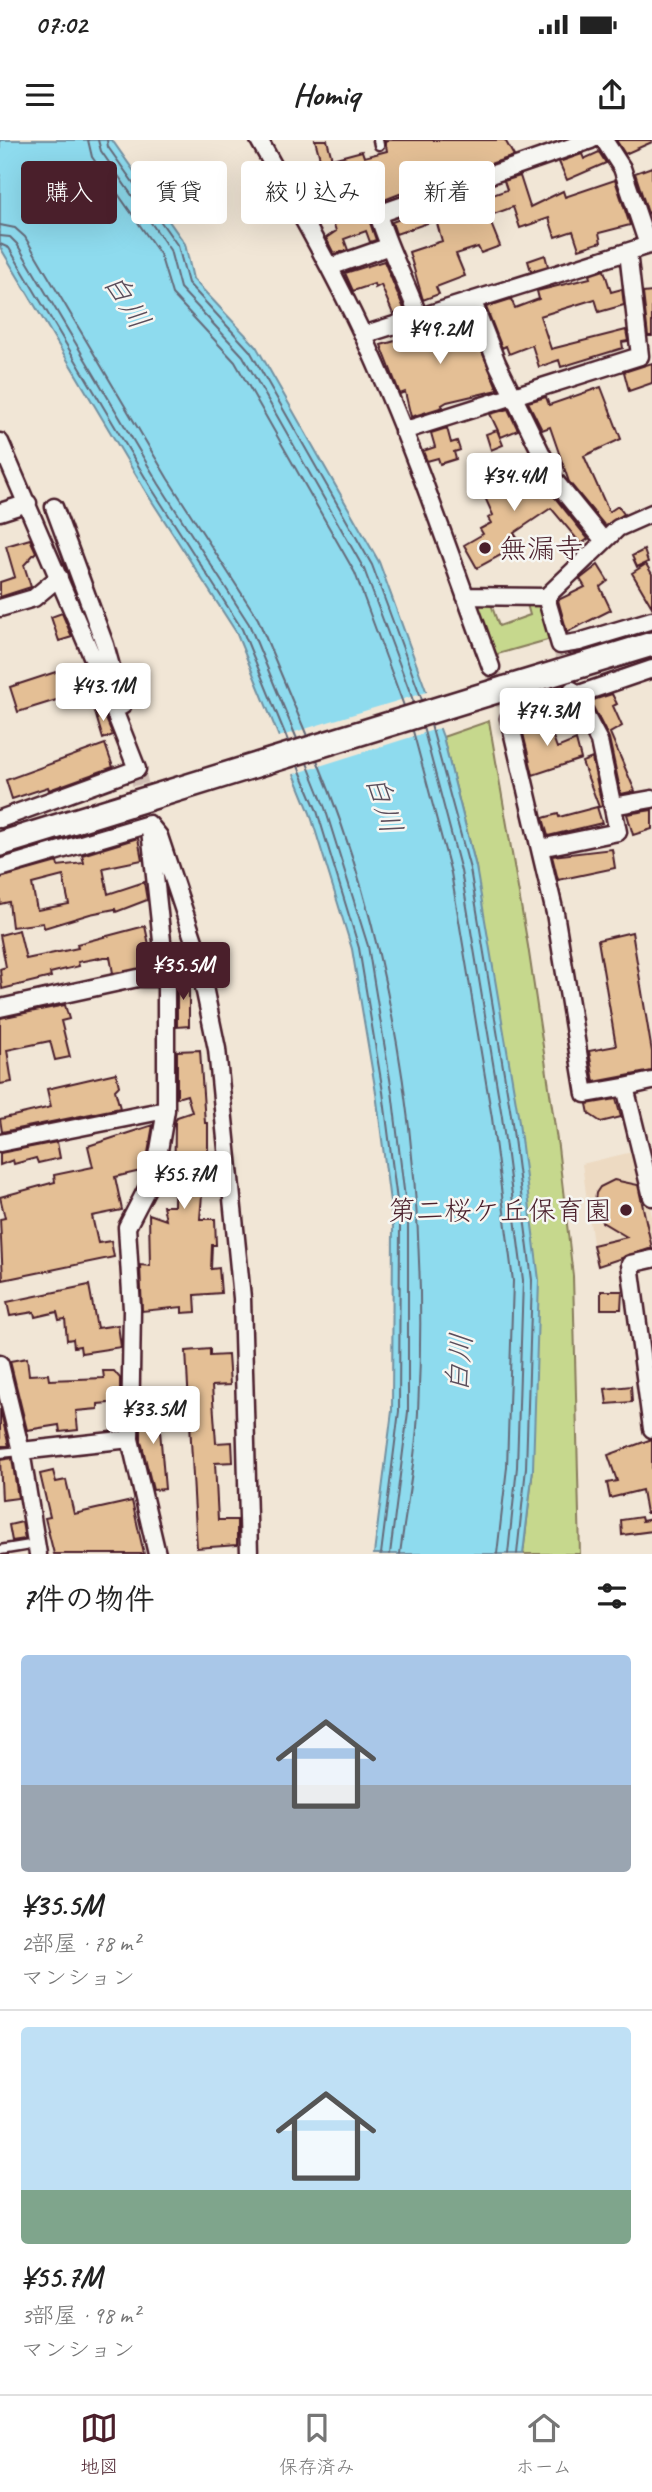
<!DOCTYPE html>
<html lang="ja">
<meta charset="utf-8">
<style>
:root{--surface:#fff;--page:#f2f2f2;--text:#222;--muted:#767676;--line:#e0e0e0;--accent:#4a1f2b}
body{margin:0;font-family:Caveat,"Klee One",sans-serif;background:var(--page);color:var(--text);height:100vh;display:flex;flex-direction:column;font-size:26px;white-space:nowrap}
*{box-sizing:border-box;margin:0}
p{font-size:23px;color:var(--muted)}
.icon{flex:none;width:38px;height:38px;fill:none;stroke:currentColor;stroke-width:2;stroke-linecap:round;stroke-linejoin:round}
.map{position:relative;height:1414px;overflow:hidden}
.drawer{display:flex;flex-direction:column;background:var(--surface);flex:1}
.drawer>*{flex:none}
.hud{position:absolute;left:21px;top:21px;width:611px;height:63px;display:flex;gap:14px}
.price{position:absolute;translate:-50% -60px;padding:0 16px;border-radius:7px;background:#fff;color:#222;font-size:23px;line-height:46px;filter:drop-shadow(0 2px 4px #0008)}
.price::after{content:'';position:absolute;left:50%;top:42px;width:21px;height:16px;margin-left:-10px;background:inherit;clip-path:polygon(0 0,100% 0,50% 100%)}
.price.on{background:var(--accent);color:#fff}
ul{padding:0;list-style:none}
li{display:grid;align-content:center;gap:14px;height:371px;padding:0 21px}
li+li{border-top:2px solid var(--line)}
li span{display:grid;place-items:center;height:217px;border-radius:7px;color:#555}
li>.icon{margin-inline-start:auto}
span .icon{width:126px;height:126px;fill:#fffc;stroke-width:1}
li b{font-size:30px}
h2{display:flex;justify-content:space-between;align-items:center;height:84px;padding:0 21px;font-size:30px}
.pill{padding:0 24px;border-radius:7px;background:var(--surface);box-shadow:0 7px 28px #0002;font-size:24px;line-height:63px}
.pill.on{background:var(--accent);color:#fff}
.status{display:flex;justify-content:space-between;align-items:center;height:49px;padding:0 35px;background:var(--surface);direction:ltr}
.status svg{height:19px;fill:currentColor}
header{display:flex;justify-content:space-between;align-items:center;height:91px;padding:0 21px;background:var(--surface);font-size:32px;font-weight:700}
.menu{display:flex;justify-content:space-around;align-items:center;height:98px;border-top:2px solid var(--line);background:var(--surface);font-size:19px;color:var(--muted)}
.menu a{display:grid;justify-items:center;gap:4px}
.menu .on{color:var(--accent)}
.map>svg:first-child{display:block}
.built{fill:#eddac2}
.green{fill:#c6d88d;stroke:#887c5c;stroke-width:2}
.water{fill:#8edbee;stroke:#7390a0;stroke-width:2}
.pier{fill:#f1e6d6}
.lines{fill:none;stroke-linecap:round;stroke-linejoin:round}
.shore{stroke:#656a79;stroke-width:2}
.building{fill:#e4bf95;stroke:#4a1f2b;stroke-width:2;fill-rule:evenodd}
.street-tunnel{stroke:#d0beb4;stroke-width:16;stroke-dasharray:16 8;stroke-linecap:butt}
.lane-casing{stroke:#4a1f2b;stroke-width:13}
.street-casing{stroke:#4a1f2b;stroke-width:21}
.secondary-casing{stroke:#4a1f2b;stroke-width:28}
.lane{stroke:#f6f6f2;stroke-width:8}
.street{stroke:#f6f6f2;stroke-width:16}
.secondary{stroke:#f6f6f2;stroke-width:23}
.secondary-bridge-casing{stroke:#4a1f2b;stroke-width:28;stroke-linecap:butt}
.secondary-bridge{stroke:#f6f6f2;stroke-width:23}
.poi-dot{fill:#4a1f2b;stroke:#f6f6f2;stroke-width:2.5}
.labels{text-anchor:middle;dominant-baseline:central;stroke-width:5;stroke-linejoin:round;paint-order:stroke}
.poi-label{font-size:28px;fill:#4a1f2b;stroke:#f6f6f2;text-anchor:start}
.water-label{font-size:30px;font-style:italic;fill:#5b4e5c;stroke:#f6f6f2}
</style>
<div class="status"><b>07:02</b><svg viewBox="0 0 49 12"><path d="M0 12V9h3v3zM5 12V6h3v6zM10 12V3h3v9zM15 12V0h3v12zM26 1h20v11H26zM47 4h2v5h-2z"/></svg></div>
<header><svg class="icon" aria-label="menu" viewBox="0 0 24 24"><path d="M4 6h16M4 12h16M4 18h16"/></svg>Homiq<svg class="icon" aria-label="share" viewBox="0 0 24 24"><path d="M12 15V3M7 8l5-5 5 5M5 13v7h14v-7"/></svg></header>
<div class="map">
<svg width="652" height="1414" viewBox="0 0 652 1414">
<rect width="100%" height="100%" fill="#f1e6d6"/>
<filter id="ink" filterUnits="userSpaceOnUse"><feTurbulence type="fractalNoise" baseFrequency=".0143" numOctaves="2"/><feDisplacementMap in="SourceGraphic" scale="14" xChannelSelector="R" yChannelSelector="G"/><feConvolveMatrix kernelMatrix="1 2 1 2 8 2 1 2 1" color-interpolation-filters="sRGB"/></filter>
<g filter="url(#ink)">
<path class="built" d="M636 1011 652 1076V1115L630 1120 623 1097 593 1104 582 1024Z"/>
<path class="green" d="M465 456H488L499 486 530 475 525 457H546L558 497 487 517Z
M489 581 528 806 558 1007 573 1136 580 1414H523L533 1329 476 727 443 597Z"/>
<path class="water" d="M0 0H112L185 104 193 139 256 206 379 422 443 597 476 727 518 975 539 1140 533 1329 523 1414H374L392 1271 393 1085 376 953 352 809 310 673 236 492 146 352 0 107Z"/>
<path class="pier" d="M430 551 443 587 291 635 275 598Z"/>
<g class="lines">
<path class="shore" d="M88 0 92 17 160 114 172 154 235 222 355 433 404 566
M98 0 101 11 170 110 180 148 243 216 364 429 414 563
M107 0 108 7 178 106 188 143 250 211 372 425 422 560
M0 85 15 88 25 97 168 339 258 479 307 596
M0 96 10 97 17 104 159 344 249 484 297 599
M0 104 9 108 152 349 242 489 288 601
M431 585 470 729 511 975 532 1140 526 1328 517 1414
M423 587 461 731 502 977 523 1140 517 1327 508 1414
M413 591 451 733 492 978 513 1141 507 1327 497 1414
M317 620C400 821 429 1055 418 1272 416 1319 406 1367 400 1414
M307 623 325 668 368 806 392 951 408 1083V1272L390 1414
M298 626 317 671 359 808 383 952 400 1084 399 1271 381 1414"/>
</g>
<path class="building" d="M315 0H327L332 19 362 11 364 17 387 11 385 0H505L514 16 460 34 459 31 371 65 368 77 376 100 370 102 366 91 344 99 348 110 334 114 326 98 336 91 326 60 356 51 350 31 325 37Z
M616 0H652V2L625 14Z
M599 12 606 23 567 40 559 22 582 14 584 19Z
M652 27V72L648 73 635 33Z
M520 36 530 67 563 51 565 57 615 40 630 85 599 93 601 102 579 109 573 91 555 97 549 78 520 88 513 67 488 76 500 106 481 113 478 107 456 114 465 136 436 147 439 154 423 160 409 112 442 101 436 80 396 94 392 82 472 52 476 61 507 50 504 41Z
M545 115 548 126 531 131 528 121Z
M384 121 405 171 393 174 381 145 375 148 374 144 353 151 345 133Z
M604 130 611 152 622 149 624 165 599 172 595 159 540 176 551 209 626 190 628 201 622 202 623 208 561 227 559 220 539 227 532 205 509 214 506 206 502 208 486 167 511 159 515 168 539 159 537 151 590 138 589 135Z
M652 152V196H648L643 153Z
M466 173 498 250 447 262 442 265 443 267 411 277 405 252 400 254 381 205 431 191Z
M652 223V243L629 251 624 232Z
M601 247 621 299 584 316 609 372 618 366 624 374 605 386 569 342 550 287 542 290 528 262 546 257 549 265Z
M508 269 518 290 501 297 490 274Z
M447 288 451 303 457 301 460 310 454 312 456 319 440 324 438 318 427 321 423 311 435 307 431 293Z
M497 290 503 305 491 310 486 294Z
M528 322 542 353 548 349 588 399 581 404 551 368 514 393 521 404 477 428 464 405 483 394 480 389 491 383 488 378 493 375 479 344Z
M30 399 36 412 24 425 31 447 0 457V442L15 437 6 406Z
M644 410 648 422 637 427 632 416Z
M646 424 652 434V467L632 433Z
M598 425 608 441 600 447 611 470 567 492 558 460 585 447 580 439Z
M62 473 72 497 59 501 51 477Z
M74 526 82 552 18 572 10 547Z
M612 554 617 564 613 566 622 586 610 593 635 651 621 654 609 598 590 561Z
M101 567 113 595 103 599 94 569Z
M546 577 557 608 576 600 581 619 533 635 521 585Z
M105 604 113 627 49 650 48 647 12 659 6 640Z
M592 618 602 666 599 667 582 622Z
M597 667 602 683 548 696 543 678 558 674 559 677Z
M652 670V689L633 695 627 674Z
M138 698 142 720 103 728 108 754 144 742 147 760 116 772 115 769 90 774 44 788 43 783 12 787 9 762 0 764V738L57 722 58 726 84 723 82 715ZM63 736 69 764 37 770 32 744Z
M612 709 615 728 558 740 552 716Z
M145 786 154 828 113 833 110 817H104L78 822 79 826 50 833 51 837 2 849 0 829 6 827 0 795 19 790 26 819 78 808 77 804Z
M632 792 652 912V931L594 942 589 911 616 906 598 800Z
M177 838H189V886L177 887Z
M65 865 69 879 61 881 70 917 55 920 50 901 7 910 12 942 0 944V878Z
M200 910 205 983H208V1031H204L200 1079H215L216 1105H212L211 1129 219 1128 221 1153 195 1155 196 1172 182 1173V1167L142 1171 140 1125 150 1126 149 1074 166 1080 163 1066H174L175 982 177 977 192 972 187 955 177 958V911Z
M116 933 119 946 115 950 120 968 2 992 0 979 51 967 47 949Z
M616 959 621 977 601 982 589 974 587 964Z
M153 985 145 1030 115 1037 122 1070 92 1076 98 1103 111 1101 114 1117 3 1140 0 1079 5 1078 0 1057 55 1042 54 1035 93 1027 88 1006Z
M57 1002 60 1018 38 1023 36 1018 14 1024 13 1020 0 1025V1013Z
M614 1040 638 1045 652 1108 598 1126 593 1105 627 1097 602 1082 594 1069 596 1053 600 1047Z
M89 1145 97 1188 118 1185 121 1207 81 1213 80 1206 74 1207 73 1199 67 1200 65 1179 59 1180 57 1172 35 1177 34 1172 10 1176 7 1162Z
M601 1151H622L621 1169H601Z
M210 1209V1216L228 1215 230 1245 212 1246 216 1303 232 1302 233 1322 215 1323 218 1380H237V1405L197 1408 186 1211Z
M27 1218 29 1235 48 1234 49 1240 104 1238 103 1231H114L120 1238V1262L98 1264V1269L76 1271 78 1290 60 1292 59 1285 27 1290 10 1221Z
M631 1246 632 1262 607 1264 605 1249Z
M158 1267 165 1349 153 1350 141 1301V1268Z
M0 1269 9 1306H0Z
M652 1299V1373H646L642 1350 610 1358 607 1343 617 1341 608 1315Z
M12 1318 18 1358 2 1360 0 1320Z
M53 1331 56 1342 66 1340 74 1374 132 1361 144 1414H54L45 1378 50 1377 40 1334Z
M641 1377 642 1381 652 1379V1391L622 1395 621 1380Z
M22 1382 25 1399 12 1401 9 1385Z"/>
<g class="lines">
<path class="street-tunnel" d="M560 505 572 550
M491 527 509 578
M137 629 149 684"/>
<g class="lane-casing">
<path id="lane" d="M378 0 379 5
M0 1313 21 1311
M0 1410 36 1404"/>
</g>
<g class="street-casing">
<path id="street" d="M259 0C295 64 331 127 362 193 412 301 450 415 491 527
M604 0 622 28 648 105
M330 127 387 107
M473 162 497 223 555 341 604 401
M420 180C407 143 389 111 378 74L591 0
M363 195 652 104
M403 291 640 216 628 112
M0 302 101 537 137 629
M54 367 105 505 122 566
M0 372 28 363
M652 373 618 388 546 457 560 505 579 502 652 480
M465 456 546 457
M0 468 34 458 59 437
M613 666 652 659
M0 679 137 629
M149 684 159 696 195 804 217 909 242 1158 249 1414
M150 690 166 838V970L155 1033 127 1087 132 1169 130 1299 157 1414
M540 708 618 692 599 601 572 550
M0 728 149 684
M0 868 138 838H166
M652 941 625 947 652 1057
M625 947 585 954 555 773 509 578 652 529
M0 1003 166 970
M652 1119 630 1124 652 1289
M0 1224 21 1311 38 1414
M21 1311 130 1299"/>
</g>
<g class="secondary-casing">
<path id="secondary" d="M503 549 652 504
M0 704 130 664"/>
</g>
<use href="#lane" class="lane"/>
<use href="#street" class="street"/>
<use href="#secondary" class="secondary"/>
<g class="secondary-bridge-casing">
<path id="secondary-bridge" d="M130 664 503 549"/>
</g>
<use href="#secondary-bridge" class="secondary-bridge"/>
</g>
</g>
<g class="poi-dot">
<circle cx="485" cy="408" r="7"/>
<circle cx="626" cy="1070" r="7"/>
</g>
<g class="labels">
<g class="poi-label">
<text x="499" y="408">無漏寺</text>
<text x="612" y="1070" text-anchor="end">第二桜ケ丘保育園</text>
</g>
<g class="water-label">
<text transform="translate(127 161) rotate(58)">白川</text>
<text transform="translate(384 664) rotate(73)">白川</text>
<text transform="translate(459 1223) rotate(-85)">白川</text>
</g>
</g>
</svg>
<b class="price" style="left:440px;top:226px">¥49.2M</b>
<b class="price" style="left:514px;top:373px">¥34.4M</b>
<b class="price" style="left:103px;top:583px">¥43.1M</b>
<b class="price" style="left:547px;top:608px">¥74.3M</b>
<b class="price on" style="left:183px;top:862px">¥35.5M</b>
<b class="price" style="left:184px;top:1071px">¥55.7M</b>
<b class="price" style="left:153px;top:1306px">¥33.5M</b>
<div class="hud">
<a class="pill on">購入</a>
<a class="pill">賃貸</a>
<a class="pill">絞り込み</a>
<a class="pill">新着</a>
</div>
</div>
<section class="drawer">
<h2>7件の物件<svg class="icon" aria-label="filters" viewBox="0 0 24 24"><path d="M4 7h16M4 17h16"/><circle cx="9" cy="7" r="2"/><circle cx="15" cy="17" r="2"/></svg></h2>
<ul>
<li><span style="background:linear-gradient(#a9c7e8 60%,#9aa5b1 0)"><svg class="icon" aria-label="home" viewBox="0 0 24 24"><path d="M3 11l9-7 9 7M6 9v11h12V9"/></svg></span><div><b>¥35.5M</b><p>2部屋 · 78 m²</p><p>マンション</p></div></li>
<li><span style="background:linear-gradient(#bfe0f5 75%,#7fa58c 0)"><svg class="icon" aria-label="home" viewBox="0 0 24 24"><path d="M3 11l9-7 9 7M6 9v11h12V9"/></svg></span><div><b>¥55.7M</b><p>3部屋 · 98 m²</p><p>マンション</p></div></li>
</ul>
</section>
<nav class="menu">
<a class="on"><svg class="icon" aria-label="map" viewBox="0 0 24 24"><path d="M3 6l6-2 6 2 6-2v14l-6 2-6-2-6 2zM9 4v14M15 6v14"/></svg>地図</a>
<a><svg class="icon" aria-label="saved" viewBox="0 0 24 24"><path d="M7 4h10v16l-5-4-5 4z"/></svg>保存済み</a>
<a><svg class="icon" aria-label="home" viewBox="0 0 24 24"><path d="M3 11l9-7 9 7M6 9v11h12V9"/></svg>ホーム</a>
</nav>
